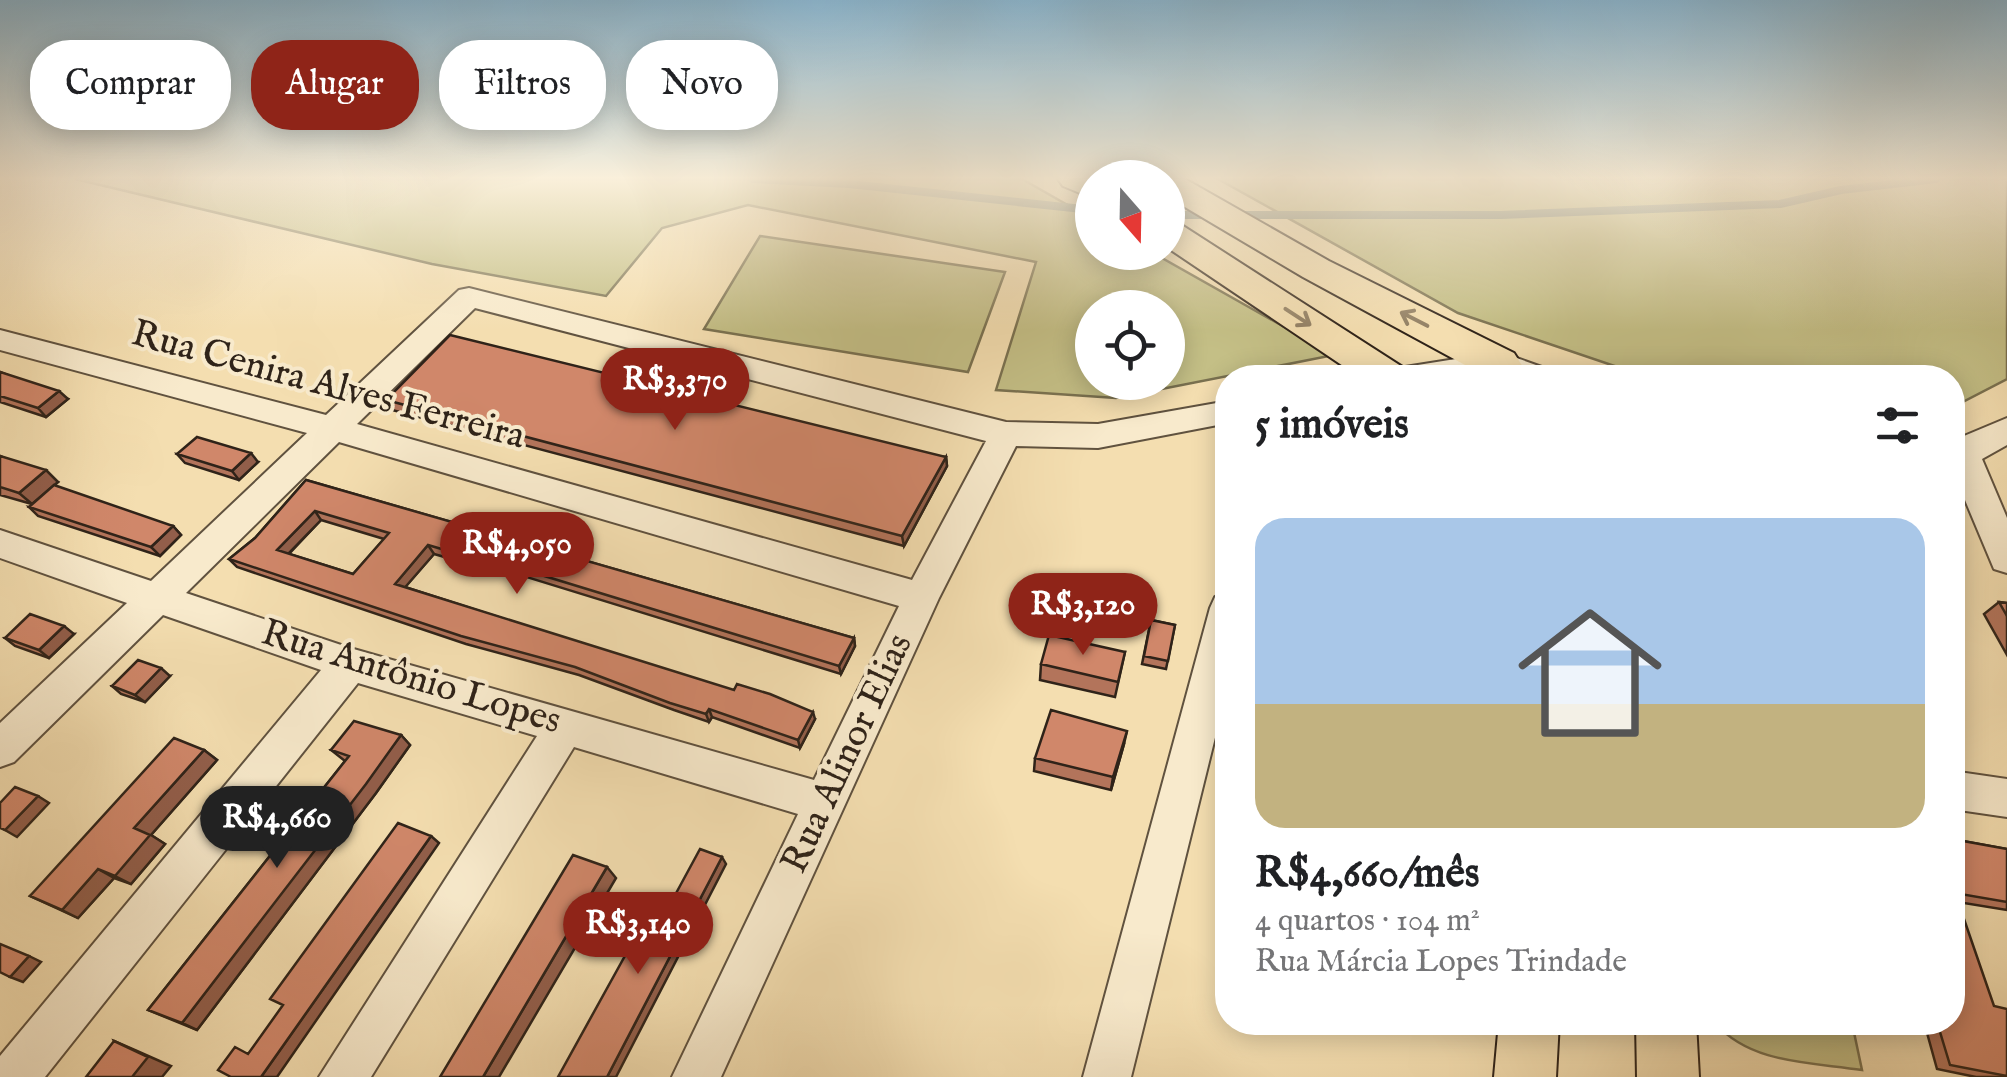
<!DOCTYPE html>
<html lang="pt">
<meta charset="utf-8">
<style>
:root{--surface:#fff;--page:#f6f6f6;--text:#202124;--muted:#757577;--accent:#8f2418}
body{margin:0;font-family:"IM FELL English",serif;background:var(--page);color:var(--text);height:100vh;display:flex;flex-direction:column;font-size:38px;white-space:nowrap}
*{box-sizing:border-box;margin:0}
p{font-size:32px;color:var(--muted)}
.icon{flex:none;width:55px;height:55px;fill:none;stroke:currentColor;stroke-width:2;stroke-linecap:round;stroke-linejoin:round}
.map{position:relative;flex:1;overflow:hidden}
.drawer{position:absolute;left:1215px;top:365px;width:750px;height:670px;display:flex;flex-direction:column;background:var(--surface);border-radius:40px;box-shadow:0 5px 25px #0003}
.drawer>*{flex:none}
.guide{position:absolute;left:30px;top:40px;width:950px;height:90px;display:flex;gap:20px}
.needle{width:65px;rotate:160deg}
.tools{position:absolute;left:1075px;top:160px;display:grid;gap:20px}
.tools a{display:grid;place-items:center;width:110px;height:110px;border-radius:50%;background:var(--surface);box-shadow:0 5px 25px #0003;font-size:50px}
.price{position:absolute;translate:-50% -85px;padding:0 22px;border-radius:35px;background:var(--accent);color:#fff;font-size:32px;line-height:65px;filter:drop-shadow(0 2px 5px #0008)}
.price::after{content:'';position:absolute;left:50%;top:60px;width:30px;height:22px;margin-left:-15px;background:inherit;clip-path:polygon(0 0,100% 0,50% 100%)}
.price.current{background:#222;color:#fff}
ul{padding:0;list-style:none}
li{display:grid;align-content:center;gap:20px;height:530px;padding:0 40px}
li span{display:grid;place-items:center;height:310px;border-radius:30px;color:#555}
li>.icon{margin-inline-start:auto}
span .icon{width:180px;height:180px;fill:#fffc;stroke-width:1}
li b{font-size:42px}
h2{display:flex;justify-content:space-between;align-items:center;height:120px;padding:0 40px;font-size:42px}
.chip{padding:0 35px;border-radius:40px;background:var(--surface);box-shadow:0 5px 25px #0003;font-size:35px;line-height:90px}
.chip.current{background:var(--accent);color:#fff}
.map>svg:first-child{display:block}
.green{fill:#c4bf86;stroke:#7a7150;stroke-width:2.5;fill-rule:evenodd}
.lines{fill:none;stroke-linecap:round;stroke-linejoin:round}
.stream{stroke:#717e74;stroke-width:8}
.minor-casing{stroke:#60523f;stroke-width:4}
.major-casing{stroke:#2f2319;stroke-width:4}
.minor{fill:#f8eacc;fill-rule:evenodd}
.major{fill:#f4deb0;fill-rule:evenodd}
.wall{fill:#b3745b;stroke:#2f2319;stroke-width:2.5;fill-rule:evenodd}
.shaded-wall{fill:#925e4a;stroke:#2f2319;stroke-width:2.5}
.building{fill:#d0876a;stroke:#2f2319;stroke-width:2.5;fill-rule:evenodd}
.oneway{stroke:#928064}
.labels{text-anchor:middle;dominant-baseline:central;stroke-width:8;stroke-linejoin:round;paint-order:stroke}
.street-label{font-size:38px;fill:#2f2319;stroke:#f8eacc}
</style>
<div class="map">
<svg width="2007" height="1077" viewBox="0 0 2007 1077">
<rect width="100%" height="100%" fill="#f4deb0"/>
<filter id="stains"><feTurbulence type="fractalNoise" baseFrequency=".002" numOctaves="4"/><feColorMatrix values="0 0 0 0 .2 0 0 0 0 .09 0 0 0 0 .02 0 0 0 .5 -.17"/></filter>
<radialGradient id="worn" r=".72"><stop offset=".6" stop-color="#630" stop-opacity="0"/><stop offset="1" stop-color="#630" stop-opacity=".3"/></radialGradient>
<path class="green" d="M75 179H1022L1092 219V252L1153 253 1334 355 1116 398 996 390 1036 262 748 205 662 228 606 296 432 264ZM1092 308H1168V382H1092Z
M1218 179H2007V379L1953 407 1952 378 1647 377 1458 313Z
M760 236 1005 272 968 372 704 329Z
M1715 1023H1852L1862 1070C1810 1062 1751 1064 1715 1023Z"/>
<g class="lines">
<path class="stream" d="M753 179 849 184 1092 210
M1168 215H1206
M1236 215H1501L1780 204 1841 190 1936 179"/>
<g class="minor-casing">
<path id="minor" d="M469 288 1006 422 1098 424 1228 401V423L1098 448 1016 446 939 598 721 1077H672L798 814 574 747 371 1077H319L537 736 358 683 45 1077H0V1056L321 670 163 615 14 762 0 767V723L127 603 0 558V530L151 581 307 433 0 350V330L326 415 459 290ZM475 308 986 441 912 580 357 424ZM339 442 899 606 814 780 350 648 186 593Z
M1500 352 1550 370 1554 378 1498 374 1390 378 1394 370 1405 367Z
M2007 418V445L1982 459 2007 518V573L1994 569 1952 469V441Z
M1228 593V685L1131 1077H1083L1210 608 1215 597Z
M1952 771 2007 779V817L1952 809Z"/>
</g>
<g class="major-casing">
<path id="major" d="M1058 179H1092V198L1063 186Z
M1168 179H1185L1329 261 1514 353 1530 378H1489L1303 277 1168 197Z
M1168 221 1180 224 1404 368 1410 378H1361L1168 248Z
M1499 1022H1559L1556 1077H1494Z
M1636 1022H1696L1699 1077H1637Z"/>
</g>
<use href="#minor" class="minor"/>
<use href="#major" class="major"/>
</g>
<path class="wall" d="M0 372 68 399 46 417 0 402Z
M386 400 946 457 947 466 904 546 392 410Z
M177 454 258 462 239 480 185 463Z
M0 456 58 482 32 504 0 495Z
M306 480 854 638 855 646 841 674 507 571 504 574 434 554 405 587 815 719 800 748 712 717 709 722 674 710 579 675 466 644 237 567 229 559 255 538ZM321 520 384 539 353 574 289 554Z
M29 507 173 526 181 535 160 556 38 516Z
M1999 602 2007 603V655L1984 614Z
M1151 620 1175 625 1166 669 1142 664Z
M74 634 49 658 15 646 5 638Z
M1125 652 1115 697 1040 680 1041 664Z
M170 676 145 702 121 694 112 686Z
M1228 697V728L1222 726Z
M401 735 410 745 376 793 197 1030 148 1010 345 761 331 750Z
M1124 744 1111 790 1034 771 1035 758Z
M204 750 217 760 151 835 165 844 131 884 114 878 78 918 30 896Z
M1952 839 2007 849V910L1958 902 2007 1077H1976L1937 1069 1924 1022H1952Z"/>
<path class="shaded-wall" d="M59 391 68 399 46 417 38 408Z
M251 453 258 462 239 480 232 471Z
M946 457 947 466 904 546 902 536Z
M46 470 58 482 32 504 19 493Z
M315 511 321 520 284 558 277 550Z
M173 526 181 535 160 556 151 547Z
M428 545 434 554 401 592 395 584Z
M502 563 507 571 504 574 499 566Z
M64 626 74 634 49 658 39 650Z
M854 638 855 646 841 674 839 666Z
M161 668 170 676 145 702 135 695Z
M709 709 712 717 709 722 706 714Z
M813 712 815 719 800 748 798 740Z
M1127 731 1124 744 1111 790 1113 777Z
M401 735 410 745 376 793 197 1030 182 1023Z
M204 750 217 760 151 835 165 844 131 884 115 876 134 828Z
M38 796 49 803 17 837 5 830Z
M431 836 439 843 277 1077H261Z
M722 857 726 864 616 1077H607Z
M607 867 616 878 499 1077H483Z
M98 869 114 878 78 918 62 910Z
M29 956 41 962 23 982 10 977Z
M114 1041 137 1051 171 1066 162 1077H132Z"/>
<path class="building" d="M450 335 946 457 902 536 386 400Z
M0 372 59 391 38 408 0 396Z
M197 437 251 453 232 471 177 454Z
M0 456 46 470 19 493 0 487Z
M306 480 854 638 839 666 502 563 499 566 428 545 395 584 734 690 737 684 770 694 813 712 798 740 709 709 706 714 670 703 575 667 461 636 229 559 255 538ZM315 511 389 533 353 574 277 550Z
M54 485 173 526 151 547 29 507Z
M1999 602 2007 603V616Z
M30 614 64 626 39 650 5 638Z
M1151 620 1175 625 1168 661 1144 656Z
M1049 635 1125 652 1118 682 1041 664Z
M138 660 161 668 135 695 112 686Z
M1051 710 1127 731 1113 777 1035 758Z
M354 721 401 735 366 784 182 1023 148 1010 349 756 331 750Z
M174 738 204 750 134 828 150 835 115 876 98 869 62 910 30 896Z
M15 787 38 796 5 830 0 828V803Z
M398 823 431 836 261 1077H231L218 1070 235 1047 248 1054 283 1005 270 999Z
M1952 839 2007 849V902L1955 893 1994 1006 2007 1009V1076L1950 1065 1937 1022H1952Z
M700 849 722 857 607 1077H558L647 916 661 921Z
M573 855 607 867 483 1077H440Z
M0 944 29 956 10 977 0 972Z
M114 1041 148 1057 132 1077H86Z"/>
<defs><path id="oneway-shaft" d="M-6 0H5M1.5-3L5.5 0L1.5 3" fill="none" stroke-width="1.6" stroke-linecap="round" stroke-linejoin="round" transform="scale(2.5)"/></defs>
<g class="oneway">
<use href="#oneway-shaft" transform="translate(1298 317) rotate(33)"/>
<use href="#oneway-shaft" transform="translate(1414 319) rotate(-153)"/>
</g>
<linearGradient id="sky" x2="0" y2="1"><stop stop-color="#8ab7d2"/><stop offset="0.54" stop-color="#faf0db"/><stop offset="1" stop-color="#faf0db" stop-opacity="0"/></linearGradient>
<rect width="2007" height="330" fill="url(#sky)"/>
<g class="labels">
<g class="street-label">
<text transform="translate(328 386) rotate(15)">Rua Cenira Alves Ferreira</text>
<text transform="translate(411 678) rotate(17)">Rua Antônio Lopes</text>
<text transform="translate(848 754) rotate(-65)">Rua Alinor Elias</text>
</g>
</g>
<rect width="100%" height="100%" filter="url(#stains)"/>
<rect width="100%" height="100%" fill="url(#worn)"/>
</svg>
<div class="tools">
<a><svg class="needle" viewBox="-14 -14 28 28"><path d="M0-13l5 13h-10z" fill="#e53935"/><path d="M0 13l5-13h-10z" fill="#757577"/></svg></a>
<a><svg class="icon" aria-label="locate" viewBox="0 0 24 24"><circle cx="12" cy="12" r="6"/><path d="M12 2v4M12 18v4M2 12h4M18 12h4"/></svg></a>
</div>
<b class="price" style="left:675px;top:433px">R$3,370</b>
<b class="price" style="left:517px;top:597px">R$4,050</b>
<b class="price" style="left:1083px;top:658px">R$3,120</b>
<b class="price current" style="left:277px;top:871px">R$4,660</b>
<b class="price" style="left:638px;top:977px">R$3,140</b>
<div class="guide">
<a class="chip">Comprar</a>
<a class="chip current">Alugar</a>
<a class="chip">Filtros</a>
<a class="chip">Novo</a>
</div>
<section class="drawer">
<h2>5 imóveis<svg class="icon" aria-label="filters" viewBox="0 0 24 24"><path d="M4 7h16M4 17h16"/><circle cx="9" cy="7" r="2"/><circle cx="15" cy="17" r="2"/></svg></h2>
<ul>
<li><span style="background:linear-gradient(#a9c7e8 60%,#c2b280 0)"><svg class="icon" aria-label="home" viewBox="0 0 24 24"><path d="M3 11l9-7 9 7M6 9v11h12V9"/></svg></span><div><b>R$4,660/mês</b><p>4 quartos · 104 m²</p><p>Rua Márcia Lopes Trindade</p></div></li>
</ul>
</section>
</div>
